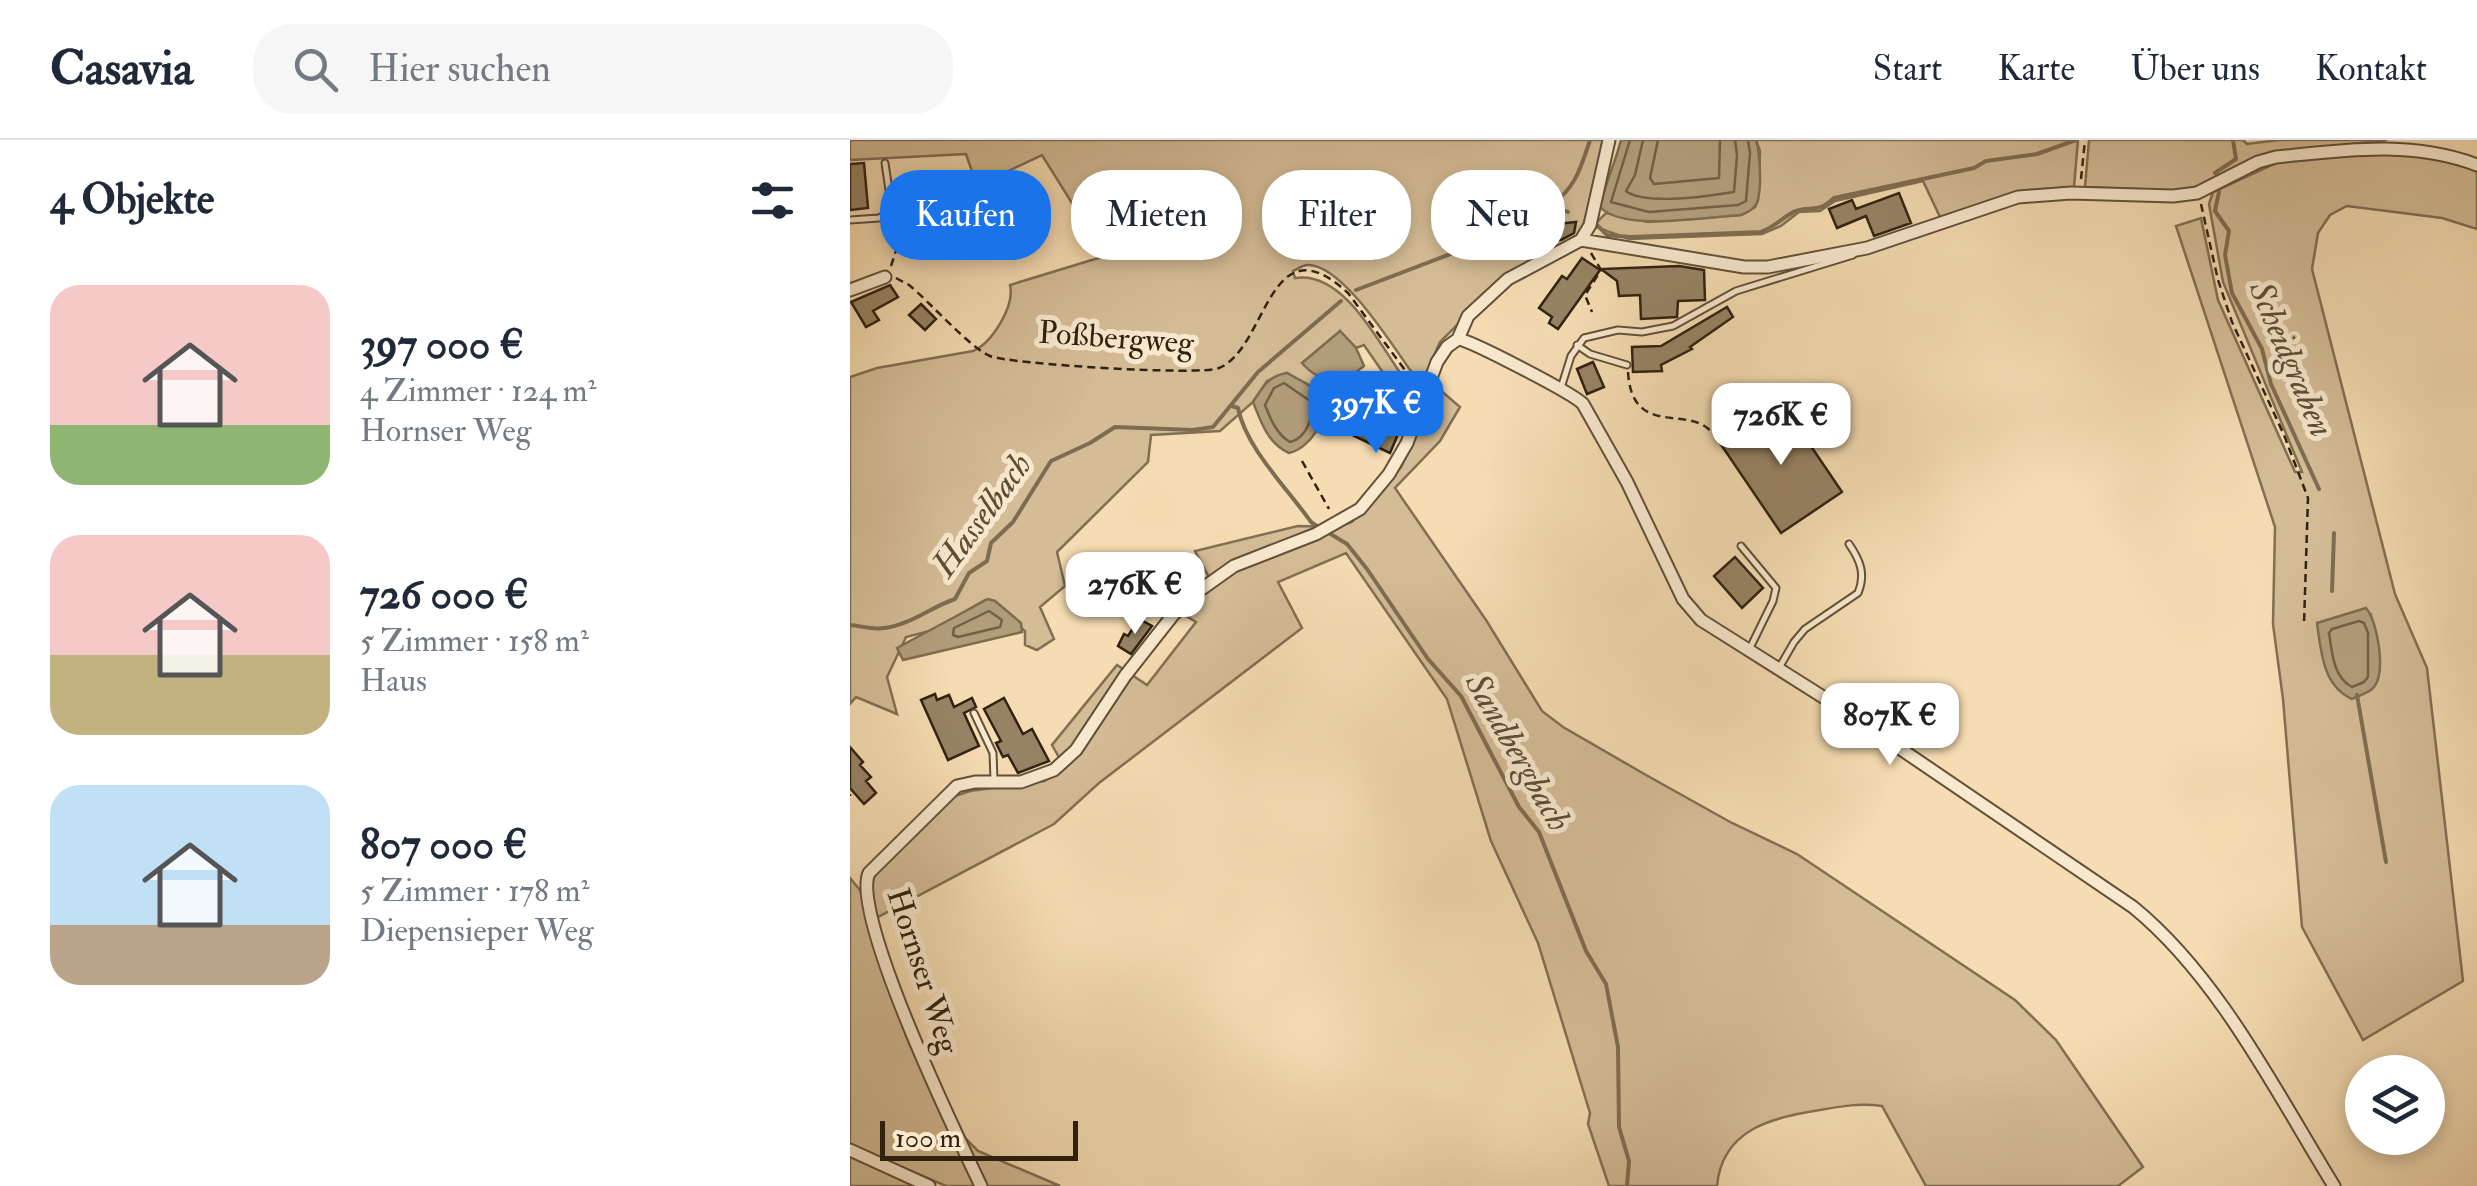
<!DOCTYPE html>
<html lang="de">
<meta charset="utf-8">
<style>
:root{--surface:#fff;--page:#f6f6f7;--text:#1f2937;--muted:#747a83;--line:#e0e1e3;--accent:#1a73e8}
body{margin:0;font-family:"IM FELL Double Pica",serif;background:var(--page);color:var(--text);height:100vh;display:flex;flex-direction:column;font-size:38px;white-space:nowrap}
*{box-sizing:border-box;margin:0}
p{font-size:32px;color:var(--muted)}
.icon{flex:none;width:55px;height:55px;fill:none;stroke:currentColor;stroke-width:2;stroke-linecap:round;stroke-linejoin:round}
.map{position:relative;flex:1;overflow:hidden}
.drawer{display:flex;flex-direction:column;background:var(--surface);width:850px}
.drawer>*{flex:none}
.hud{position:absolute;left:30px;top:30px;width:950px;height:90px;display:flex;gap:20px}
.controls{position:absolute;left:1495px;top:915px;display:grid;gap:20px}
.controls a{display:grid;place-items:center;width:100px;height:100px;border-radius:50%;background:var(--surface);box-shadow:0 5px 15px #0003;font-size:50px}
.scale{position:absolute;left:30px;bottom:25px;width:198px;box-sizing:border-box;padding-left:10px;border:5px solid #312210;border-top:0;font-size:28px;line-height:35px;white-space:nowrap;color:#312210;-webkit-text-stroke:8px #f8e8cd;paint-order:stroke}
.price{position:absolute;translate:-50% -85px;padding:0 22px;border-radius:20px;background:#fff;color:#222;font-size:32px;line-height:65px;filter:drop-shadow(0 2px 5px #0008)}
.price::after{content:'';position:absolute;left:50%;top:60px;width:30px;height:22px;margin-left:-15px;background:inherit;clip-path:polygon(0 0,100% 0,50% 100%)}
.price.active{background:var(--accent);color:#fff}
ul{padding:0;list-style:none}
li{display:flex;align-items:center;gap:30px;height:250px;padding:0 50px}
li span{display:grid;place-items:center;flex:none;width:280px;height:200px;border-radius:30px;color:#555}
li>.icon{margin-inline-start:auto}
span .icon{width:120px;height:120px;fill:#fffc;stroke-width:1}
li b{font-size:42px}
h2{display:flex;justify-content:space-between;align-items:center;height:120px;padding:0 50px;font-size:42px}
.pill{padding:0 35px;border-radius:40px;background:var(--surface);box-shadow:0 5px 15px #0003;font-size:35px;line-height:90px}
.pill.active{background:var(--accent);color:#fff}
header{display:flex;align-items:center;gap:60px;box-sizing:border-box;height:140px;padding:0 50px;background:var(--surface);border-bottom:2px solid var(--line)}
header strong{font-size:48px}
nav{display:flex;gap:55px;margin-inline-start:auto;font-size:35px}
.search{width:700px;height:90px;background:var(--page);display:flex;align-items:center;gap:25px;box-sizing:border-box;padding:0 35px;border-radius:40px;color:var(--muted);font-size:38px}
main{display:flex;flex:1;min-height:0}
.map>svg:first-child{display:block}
.green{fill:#d4bc96;stroke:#826f53;stroke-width:2.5;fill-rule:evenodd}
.water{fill:#b29d7b;stroke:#7e6c50;stroke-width:2.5}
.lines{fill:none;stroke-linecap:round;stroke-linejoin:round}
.shore{stroke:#726046;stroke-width:2.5}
.stream{stroke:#7e6c50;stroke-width:4}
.building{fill:#978364;stroke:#312210;stroke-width:2.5}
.lane-casing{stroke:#625038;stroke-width:9}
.street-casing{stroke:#625038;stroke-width:15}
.path{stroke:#312210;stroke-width:2.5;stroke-dasharray:8 5;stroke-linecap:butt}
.lane{stroke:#f8e8cd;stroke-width:5}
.street{stroke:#f8e8cd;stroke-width:11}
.labels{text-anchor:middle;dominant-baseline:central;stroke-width:10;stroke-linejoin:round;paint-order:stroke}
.street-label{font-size:32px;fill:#312210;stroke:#f8e8cd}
.water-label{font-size:35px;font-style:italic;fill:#5e4d35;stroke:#f8e8cd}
</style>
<header>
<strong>Casavia</strong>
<div class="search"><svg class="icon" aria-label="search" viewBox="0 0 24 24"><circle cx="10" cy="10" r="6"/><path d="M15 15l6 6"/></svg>Hier suchen</div>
<nav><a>Start</a><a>Karte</a><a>Über uns</a><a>Kontakt</a></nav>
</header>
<main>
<section class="drawer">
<h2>4 Objekte<svg class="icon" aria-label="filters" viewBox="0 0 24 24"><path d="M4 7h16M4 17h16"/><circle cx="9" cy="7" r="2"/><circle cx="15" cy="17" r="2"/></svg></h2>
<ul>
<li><span style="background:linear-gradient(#f6c9c9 70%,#8fb573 0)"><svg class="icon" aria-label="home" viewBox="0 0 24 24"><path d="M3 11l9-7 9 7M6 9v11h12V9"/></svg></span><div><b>397 000 €</b><p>4 Zimmer · 124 m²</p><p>Hornser Weg</p></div></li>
<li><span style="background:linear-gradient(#f6c9c9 60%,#c2b280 0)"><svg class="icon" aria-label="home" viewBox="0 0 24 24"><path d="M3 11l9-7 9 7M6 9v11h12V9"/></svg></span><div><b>726 000 €</b><p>5 Zimmer · 158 m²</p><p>Haus</p></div></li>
<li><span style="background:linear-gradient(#bfe0f5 70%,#b9a48a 0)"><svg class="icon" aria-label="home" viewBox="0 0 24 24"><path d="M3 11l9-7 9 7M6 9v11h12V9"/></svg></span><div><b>807 000 €</b><p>5 Zimmer · 178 m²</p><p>Diepensieper Weg</p></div></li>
</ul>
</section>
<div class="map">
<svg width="1627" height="1046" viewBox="0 0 1627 1046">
<rect width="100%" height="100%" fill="#f5dcb2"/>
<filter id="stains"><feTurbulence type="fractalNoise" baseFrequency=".002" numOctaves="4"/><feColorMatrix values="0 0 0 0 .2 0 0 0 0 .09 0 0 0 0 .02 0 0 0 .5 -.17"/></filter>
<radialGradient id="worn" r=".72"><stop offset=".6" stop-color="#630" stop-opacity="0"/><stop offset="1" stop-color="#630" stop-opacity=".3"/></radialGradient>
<path class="green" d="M0 0H755L748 38 729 98 655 137 590 202 576 234 565 237C545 210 494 125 458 125 452 125 448 129 443 131L445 138C493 130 528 202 553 237L545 242 534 234 514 205 506 208 490 191 468 237 481 240 468 252 437 233 417 241 403 262 370 291 301 295 298 322 207 412 215 446 190 467 204 499 187 510 175 505V491L135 460 83 490 56 497 37 537 47 574 6 557 0 564V237L27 228 123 211C142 203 165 166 160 145L255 116 192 15 127 46 116 14 0 20Z
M906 0H1228L1224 47 1179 50 1090 77 1073 41 985 61 970 71 949 72 931 86 912 94 779 99 743 86 756 73 798 82 891 75 905 67 908 60 910 11Z
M1239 0H1393L1397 4 1429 0H1537L1427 13 1398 21 1357 45 1336 51 1235 47Z
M1509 14 1590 16 1627 31V89L1592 78 1497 66 1480 75 1468 93 1462 129 1545 454 1577 528 1613 841 1513 900 1452 787 1433 559 1423 484 1425 387 1326 86 1351 78 1368 160 1445 332H1452L1373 142 1359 64 1363 52 1426 23ZM1521 473V550L1503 558Z
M582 243 610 267 590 301 545 348 636 480 692 571 713 587 796 635 882 683 947 714 1165 860 1206 900 1293 1027 1268 1046H1076L1032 966C1010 963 992 966 970 970 923 977 872 989 867 1046H759L738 984 740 973 688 803 641 701 597 559 496 413 428 442 452 488 249 643 204 684 26 778 21 745 28 728 102 657 120 651 194 641 204 635 211 621 202 605 267 525 297 545 346 482 331 473 362 443 345 411 448 386 487 387 502 382 551 327 565 297Z
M0 738 10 750 56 896 125 1046H96L0 1005Z
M112 995 128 1011 210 1046H137Z
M0 1016 65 1046H0Z"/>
<path class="water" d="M771 0H906C910 12 913 56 905 66 902 70 896 73 891 75 858 77 773 92 750 67 755 43 765 24 771 0Z
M490 191 506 208 514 226C493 244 470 244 452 223Z
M437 233C447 239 465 246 471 256 482 277 459 309 439 313 418 304 411 282 403 262 413 247 418 236 437 233Z
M138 459 145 461 171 483 172 492 53 520 47 508Z
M1516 468C1528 482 1536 532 1524 547 1519 553 1510 555 1502 559 1473 546 1471 512 1467 483Z"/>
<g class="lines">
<path class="shore" d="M780 0 761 62 799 72 888 65 896 61 900 13 898 0
M793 0 785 35 776 51C795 66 859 56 884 52L887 15 885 0
M808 0 800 38 804 44 869 38 870 0
M434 243 463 263C462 278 457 298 440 302 427 295 420 278 415 265L424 248Z
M139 471 152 480 150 487 108 497 103 495 104 488Z
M1509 481 1514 483 1518 493V537L1514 542 1502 547C1483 537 1482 512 1479 493L1482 489Z"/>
<path class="stream" d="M1365 33 1386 19 1383 0
M1369 52 1365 71 1379 91 1375 115 1382 153 1412 209 1421 244 1469 349
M700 65C725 50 731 27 740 0
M746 84 757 95 780 97 911 92C925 87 935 75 946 71 964 65 967 74 984 58L1124 28 1136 21 1187 14 1226 0
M506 150 632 102C676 108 675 92 700 65L718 72
M382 266 388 268C396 308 437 348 461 382L471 389
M479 393 497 404 517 429 578 519 611 556 669 667 689 692 736 811 756 844 768 907 769 987 779 1021 777 1046
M1482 451 1484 393
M0 485C11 486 24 490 34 488 60 485 81 467 105 459L119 433 137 421 141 403 163 382 201 321 240 303 265 287 343 290 363 287 408 232 491 161
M1507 555 1536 722"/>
</g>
<path class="building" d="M14 23 18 68 0 70V24Z
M1049 53 1061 83 1024 96 1016 76 987 88 979 69 1002 60 1006 69Z
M726 82 724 93 711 100 698 101 697 85Z
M732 118 750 130 708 189 699 183 702 177 689 168 712 136 717 139Z
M829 126 854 130 855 160 828 161 827 177 791 179 790 155 769 156 767 141 751 129Z
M40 145 48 157 23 171 29 180 16 187 1 162Z
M71 164 86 179 75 190 59 175Z
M877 167 883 177 840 207 842 209 811 225 812 231 783 232 782 207 811 206Z
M743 222 754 247 737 254 727 229Z
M557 254 564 257 540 313 504 296 515 273 542 285Z
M931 262 992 352 931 393 870 303Z
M885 417 913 448 892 468 864 436Z
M289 479 302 486 281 514 268 506 274 494 278 496Z
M85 554 87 560 99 555 104 567 122 558 126 567 114 573 129 606 98 620 71 560Z
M154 558 173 594 182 589 199 621 168 633 158 615 153 617 146 603 151 601 134 569Z
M0 607 13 622 10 625 21 637 16 641 26 653 14 664 0 648Z"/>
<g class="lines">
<g class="lane-casing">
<path id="lane" d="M42 65 75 57 129 52 162 35
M0 80 29 78 42 71 35 23
M727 205 740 214 777 225
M711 248 721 216 734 198 768 190 792 192 823 186 886 151 1003 115
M891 406 926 448 923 461 900 508
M929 528 944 502 955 489 1008 453C1016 434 1010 420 999 404
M124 573 143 613 144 640"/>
</g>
<g class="street-casing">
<path id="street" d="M731 100 740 85 759 0
M0 150 35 137
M608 199C620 200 724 254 733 264L777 342 833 459 851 480 992 569 1283 767C1369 837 1426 952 1484 1046
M0 1010 79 1046
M131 1046C108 998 0 774 19 733L107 646 125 642H171L204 630 226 610 275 536 323 475 346 453 384 426 466 394 510 369 539 334 557 303 587 222 597 207 608 199 618 176 658 139 731 100 894 127H918L1017 108 1168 57 1221 53 1323 56 1347 53 1408 22 1426 17C1495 10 1561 0 1627 25"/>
</g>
<path class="path" d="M1231 39 1235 0
M1351 64 1368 140 1382 182 1434 295 1458 358 1454 484
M741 113 751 130 735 155 742 172
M41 126 50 98 63 91 67 96
M46 138 59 145C80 162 119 207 140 216 159 224 351 236 369 228 418 208 418 79 498 153L566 245
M778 232C782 300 841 263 863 294
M452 321 479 369
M0 654V656"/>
<use href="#lane" class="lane"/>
<use href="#street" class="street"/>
</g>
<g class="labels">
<g class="street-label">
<text transform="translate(266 198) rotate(4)">Poßbergweg</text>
<text transform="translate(73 831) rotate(72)">Hornser Weg</text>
</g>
<g class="water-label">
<text transform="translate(1441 219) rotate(67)">Scheidgraben</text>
<text transform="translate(132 375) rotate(-54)">Hasselbach</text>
<text transform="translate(668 612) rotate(60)">Sandbergbach</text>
</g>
</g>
<rect width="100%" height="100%" filter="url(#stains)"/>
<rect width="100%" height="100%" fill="url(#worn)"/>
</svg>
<div class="controls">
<a><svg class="icon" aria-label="layers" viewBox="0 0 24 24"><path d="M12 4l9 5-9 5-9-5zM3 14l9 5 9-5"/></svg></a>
</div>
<div class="scale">100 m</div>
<b class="price active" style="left:526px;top:316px">397K €</b>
<b class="price" style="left:931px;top:328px">726K €</b>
<b class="price" style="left:285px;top:497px">276K €</b>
<b class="price" style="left:1040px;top:628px">807K €</b>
<div class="hud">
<a class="pill active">Kaufen</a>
<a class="pill">Mieten</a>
<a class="pill">Filter</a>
<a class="pill">Neu</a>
</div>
</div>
</main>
